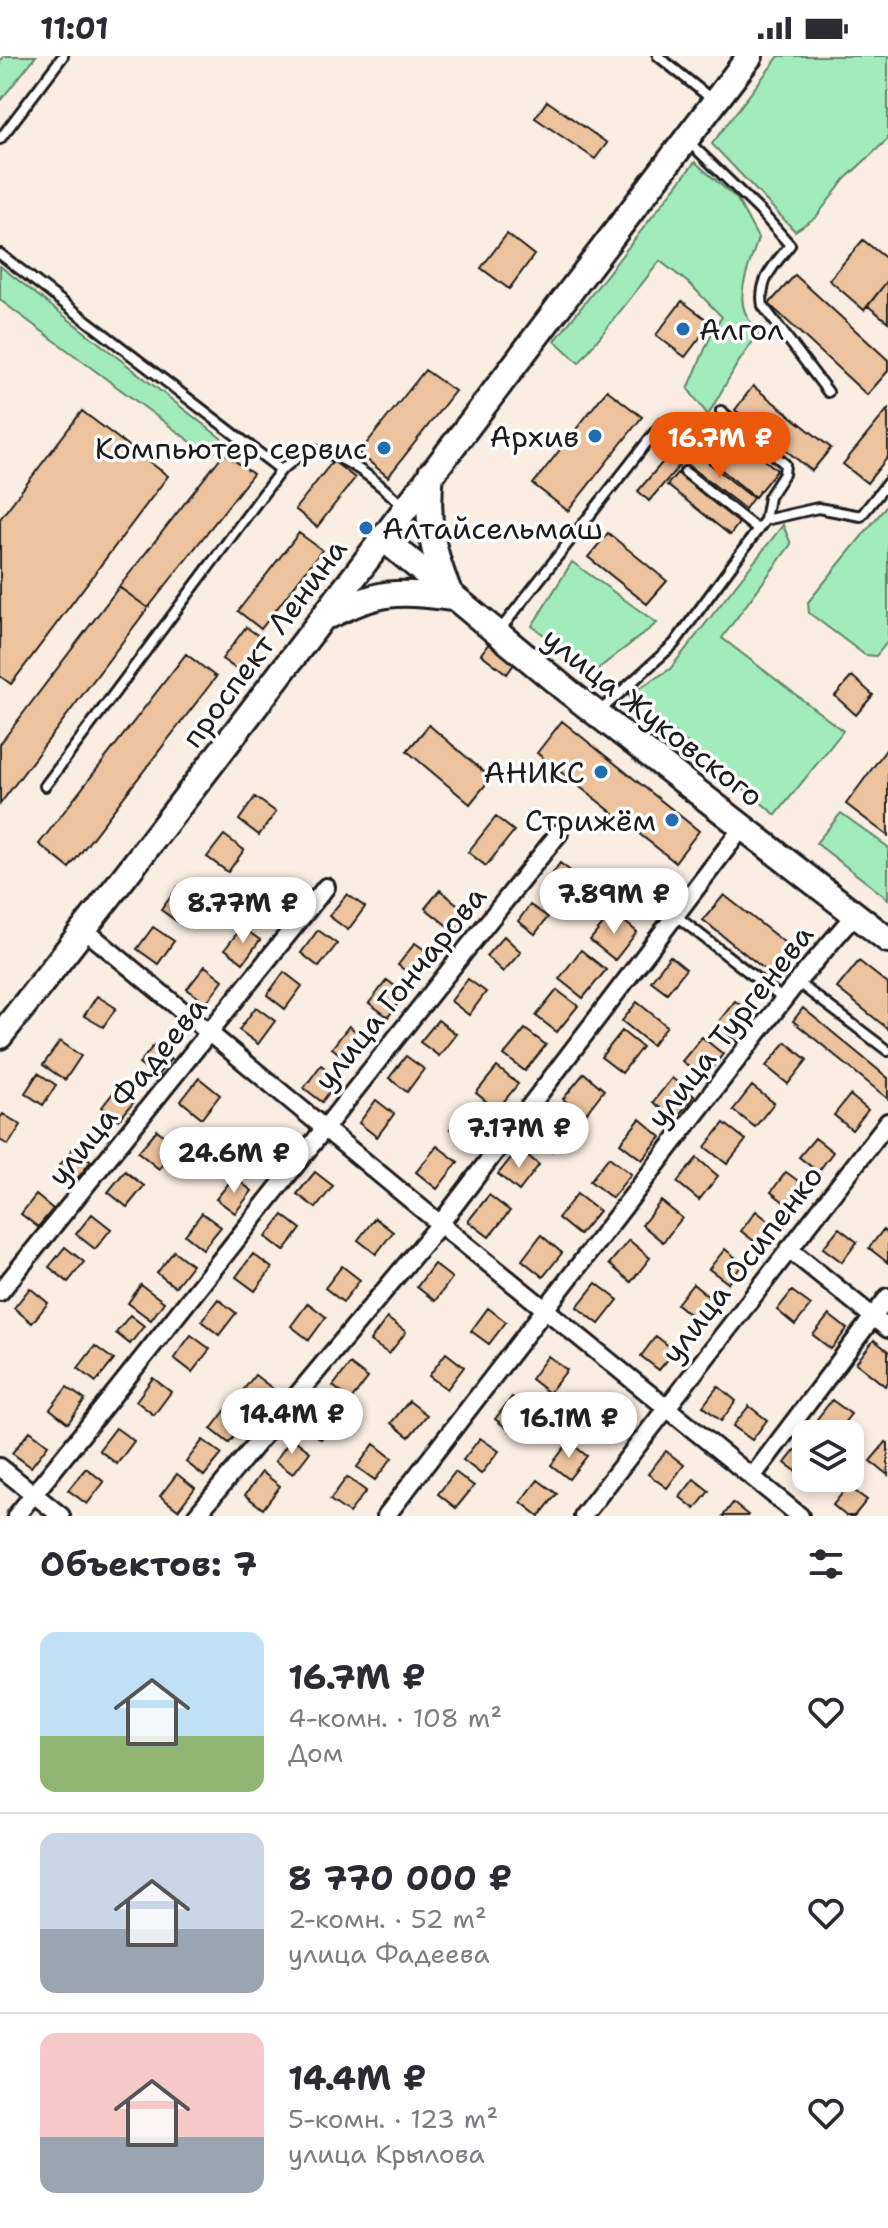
<!DOCTYPE html>
<html lang="ru">
<meta charset="utf-8">
<style>
:root{--surface:#fff;--page:#f2f2f3;--text:#2b2b33;--muted:#7c7c81;--line:#e1e1e2;--accent:#ea580c}
body{margin:0;font-family:"Shantell Sans",sans-serif;background:var(--page);color:var(--text);height:100vh;display:flex;flex-direction:column;font-size:30px;white-space:nowrap}
*{box-sizing:border-box;margin:0}
p{font-size:26px;color:var(--muted)}
.icon{flex:none;width:44px;height:44px;fill:none;stroke:currentColor;stroke-width:2;stroke-linecap:round;stroke-linejoin:round}
.map{position:relative;height:1460px;overflow:hidden}
.side{display:flex;flex-direction:column;background:var(--surface);flex:1}
.side>*{flex:none}
.controls{position:absolute;left:792px;top:1364px;display:grid;gap:16px}
.controls a{display:grid;place-items:center;width:72px;height:72px;border-radius:16px;background:var(--surface);box-shadow:0 4px 12px #0003;font-size:40px}
.price{position:absolute;translate:-50% -68px;padding:0 18px;border-radius:28px;background:#fff;color:#222;font-size:26px;line-height:52px;filter:drop-shadow(0 2px 4px #0008)}
.price::after{content:'';position:absolute;left:50%;top:48px;width:24px;height:18px;margin-left:-12px;background:inherit;clip-path:polygon(0 0,100% 0,50% 100%)}
.price.current{background:var(--accent);color:#fff}
ul{padding:0;list-style:none}
li{display:flex;align-items:center;gap:24px;height:200px;padding:0 40px}
li+li{border-top:2px solid var(--line)}
li span{display:grid;place-items:center;flex:none;width:224px;height:160px;border-radius:16px;color:#555}
li>.icon{margin-inline-start:auto}
span .icon{width:96px;height:96px;fill:#fffc;stroke-width:1}
li b{font-size:34px}
h2{display:flex;justify-content:space-between;align-items:center;height:96px;padding:0 40px;font-size:34px}
.status{display:flex;justify-content:space-between;align-items:center;height:56px;padding:0 40px;background:var(--surface);direction:ltr}
.status svg{height:22px;fill:currentColor}
.map>svg:first-child{display:block}
.green{fill:#a2ebba;stroke:#5f846b;stroke-width:2}
.building{fill:#edc39d;stroke:#1c1c1c;stroke-width:2}
.lines{fill:none;stroke-linecap:round;stroke-linejoin:round}
.lane-casing{stroke:#1c1c1c;stroke-width:14}
.street-casing{stroke:#1c1c1c;stroke-width:22}
.secondary-casing{stroke:#1c1c1c;stroke-width:30}
.lane{stroke:#fff;stroke-width:8}
.street{stroke:#fff;stroke-width:16}
.secondary{stroke:#fff;stroke-width:24}
.poi-dot{fill:#1f6fb2;stroke:#fff;stroke-width:3}
.labels{text-anchor:middle;dominant-baseline:central;stroke-width:7;stroke-linejoin:round;paint-order:stroke}
.poi-label{font-size:30px;fill:#1c1c1c;stroke:#fff;text-anchor:end}
.street-label{font-size:30px;fill:#1c1c1c;stroke:#fff}
</style>
<div class="status"><b>11:01</b><svg viewBox="0 0 49 12"><path d="M0 12V9h3v3zM5 12V6h3v6zM10 12V3h3v9zM15 12V0h3v12zM26 1h20v11H26zM47 4h2v5h-2z"/></svg></div>
<div class="map">
<svg width="888" height="1460" viewBox="0 0 888 1460">
<rect width="100%" height="100%" fill="#faede2"/>
<filter id="ink" filterUnits="userSpaceOnUse"><feTurbulence type="fractalNoise" baseFrequency=".0125" numOctaves="2"/><feDisplacementMap in="SourceGraphic" scale="16" xChannelSelector="R" yChannelSelector="G"/><feConvolveMatrix kernelMatrix="1 2 1 2 8 2 1 2 1" color-interpolation-filters="sRGB"/></filter>
<g filter="url(#ink)">
<path class="green" d="M4 0H36L0 45V6Z
M779 0H888V83L845 123 816 161 795 175 712 88Z
M695 106 737 143 758 182C752 204 736 235 745 256 748 264 754 271 758 278L736 310 708 359 688 333 714 272 722 261 691 229 660 205 579 307 555 285Z
M0 210 226 386 210 400 0 244Z
M888 448V585L876 600 865 599 809 557 808 546Z
M783 469 791 488 722 582 843 675 776 759 628 639 670 613Z
M572 506 657 567 594 616 532 570Z
M841 757 888 791V843L816 787Z"/>
<path class="building" d="M547 45 607 87 595 103 535 62Z
M507 178 534 199 509 233 481 212Z
M863 184 888 204V224L864 254 829 224Z
M795 219 888 304V315L867 339 769 248Z
M888 224V266L868 250Z
M682 245 711 267 685 301 656 279Z
M425 314 455 335 388 421 359 397Z
M753 330 831 392 812 415 735 354Z
M607 334 642 361 568 455 533 428Z
M888 353V401L867 427 843 408Z
M82 355 168 420 11 628 0 620V463Z
M729 375 777 414 755 441 707 402Z
M684 381 696 390 649 445 638 435Z
M695 396 753 442 745 453 686 407Z
M224 397 253 418 148 552 119 531Z
M333 405 355 422 317 471 295 453Z
M677 417 739 467 730 479 667 429Z
M299 477 322 494 261 573 238 555Z
M608 477 667 525 647 548 588 501Z
M119 531 148 552 0 748V688Z
M246 571 263 583 239 615 222 603Z
M490 586 516 605 507 618 481 598Z
M186 598 216 621 69 812 39 788Z
M852 620 873 639 856 659 835 640Z
M562 665 699 775 675 806 537 697Z
M429 669 491 722 470 748 407 695Z
M888 691V780L846 748Z
M255 741 276 756 259 779 239 764Z
M496 761 514 775 486 810 468 796Z
M224 779 244 794 228 816 207 801Z
M560 807 577 820 560 844 543 831Z
M275 829 293 843 276 866 258 852Z
M178 831 198 847 182 869 161 854Z
M440 834 469 858 455 876 425 852Z
M347 838 365 851 348 874 329 860Z
M724 839 794 894 773 920 703 864Z
M530 849 548 861 535 878 518 865Z
M613 856 637 876 615 904 590 884Z
M153 871 174 885 158 908 137 893Z
M242 871 260 884 243 907 225 893Z
M318 874 337 888 319 911 301 897Z
M504 880 521 896 503 916 486 900Z
M415 887 433 900 416 923 398 909Z
M581 894 606 914 583 942 559 923Z
M670 900 686 913 667 937 651 925Z
M859 905 888 928V973L837 932Z
M205 910 223 924 206 947 187 933Z
M284 916 302 930 285 953 267 939Z
M468 923 486 936 469 959 451 945Z
M387 924 405 938 388 961 369 947Z
M557 934 578 950 557 976 536 960Z
M97 940 116 952 103 971 84 960Z
M735 945 757 962 738 986 716 969Z
M637 946 667 970 652 989 622 965Z
M256 951 275 965 258 988 239 974Z
M803 952 888 1022V1043L793 965Z
M438 964 456 978 439 1000 420 986Z
M349 970 367 984 350 1006 332 992Z
M525 973 546 989 525 1015 504 999Z
M622 975 642 991 622 1017 601 1001Z
M702 981 723 998 704 1022 682 1005Z
M60 985 81 1000 65 1024 43 1009Z
M786 986 807 1004 788 1028 766 1010Z
M154 989 171 1003 156 1021 139 1008Z
M406 1000 424 1013 407 1036 389 1022Z
M321 1009 339 1023 322 1046 304 1032Z
M497 1011 518 1028 497 1054 476 1037Z
M38 1017 56 1029 43 1049 25 1037Z
M584 1017 604 1034 584 1060 563 1043Z
M199 1022 220 1039 202 1062 181 1045Z
M672 1022 694 1040 675 1064 653 1046Z
M752 1030 774 1047 755 1071 733 1054Z
M117 1032 134 1046 119 1064 102 1051Z
M850 1039 868 1054 852 1074 834 1059Z
M376 1044 394 1058 377 1081 359 1067Z
M470 1047 491 1064 470 1089 450 1073Z
M551 1052 572 1069 551 1095 530 1078Z
M3 1058 21 1069 8 1089 0 1084V1062Z
M640 1063 661 1081 642 1104 620 1087Z
M724 1067 746 1084 727 1108 705 1091Z
M157 1074 177 1090 159 1113 138 1096Z
M265 1076 284 1090 266 1113 248 1099Z
M815 1082 833 1096 818 1116 799 1101Z
M437 1090 458 1106 437 1133 416 1116Z
M74 1091 91 1105 77 1123 60 1109Z
M519 1092 539 1109 519 1135 498 1118Z
M609 1101 631 1118 612 1142 590 1125Z
M697 1102 718 1120 699 1144 677 1126Z
M125 1115 144 1130 127 1151 108 1136Z
M315 1116 333 1130 316 1152 297 1138Z
M786 1116 805 1130 789 1150 771 1136Z
M234 1121 252 1135 235 1157 216 1143Z
M577 1138 599 1155 579 1179 558 1162Z
M36 1139 53 1153 38 1171 21 1158Z
M489 1139 510 1155 489 1181 468 1165Z
M661 1145 682 1162 663 1186 642 1169Z
M756 1155 775 1170 759 1189 741 1175Z
M202 1157 221 1171 203 1193 185 1179Z
M92 1158 111 1173 95 1193 76 1178Z
M283 1159 301 1173 284 1195 266 1181Z
M375 1162 393 1176 376 1198 358 1184Z
M839 1172 857 1186 842 1206 823 1192Z
M883 1174 888 1178V1207L869 1192Z
M541 1179 562 1197 543 1221 522 1204Z
M629 1184 650 1202 631 1226 609 1208Z
M65 1191 84 1206 68 1226 49 1211Z
M725 1193 743 1208 728 1227 709 1213Z
M174 1195 192 1209 175 1231 157 1217Z
M253 1198 272 1212 255 1235 236 1221Z
M434 1208 452 1222 435 1245 417 1231Z
M342 1210 360 1224 343 1246 325 1232Z
M596 1227 618 1244 599 1268 577 1251Z
M693 1228 711 1243 695 1263 677 1248Z
M141 1229 164 1246 151 1264 128 1247Z
M30 1232 48 1247 32 1267 14 1252Z
M792 1235 811 1249 795 1269 777 1254Z
M218 1243 236 1257 219 1279 201 1265Z
M308 1247 326 1261 309 1284 291 1270Z
M488 1252 506 1266 489 1288 471 1275Z
M130 1259 144 1270 130 1288 116 1277Z
M829 1259 847 1273 831 1293 813 1279Z
M387 1262 406 1276 389 1298 370 1285Z
M191 1279 210 1293 192 1316 174 1302Z
M656 1280 675 1295 659 1314 641 1300Z
M874 1284 888 1295V1326L885 1330 856 1307Z
M95 1290 114 1304 96 1326 78 1312Z
M446 1297 464 1311 447 1333 429 1320Z
M548 1300 567 1314 549 1337 531 1323Z
M350 1308 368 1322 351 1344 333 1330Z
M255 1319 273 1333 256 1355 238 1341Z
M153 1322 171 1336 154 1359 136 1345Z
M718 1330 736 1345 721 1365 703 1350Z
M67 1331 85 1344 68 1367 50 1353Z
M512 1341 530 1354 513 1377 495 1363Z
M604 1344 622 1358 605 1380 587 1366Z
M832 1344 851 1358 835 1378 817 1363Z
M409 1345 427 1359 409 1381 391 1367Z
M320 1346 339 1360 321 1383 303 1369Z
M749 1350 767 1364 752 1384 733 1370Z
M228 1351 247 1365 229 1387 211 1373Z
M116 1372 134 1385 117 1408 99 1394Z
M30 1375 48 1389 31 1411 12 1397Z
M292 1382 310 1396 293 1418 275 1405Z
M480 1382 499 1395 481 1418 463 1404Z
M203 1384 222 1398 204 1420 186 1406Z
M569 1386 587 1400 569 1423 551 1409Z
M886 1386 888 1387V1419L870 1405Z
M801 1387 806 1391V1418L804 1421 785 1407Z
M374 1388 392 1402 375 1424 357 1411Z
M666 1395 684 1409 667 1432 648 1418Z
M86 1412 104 1426 87 1448 68 1434Z
M262 1416 280 1430 263 1453 245 1439Z
M455 1416 474 1430 456 1452 438 1438Z
M177 1418 195 1432 178 1454 160 1440Z
M347 1421 366 1435 349 1457 330 1444Z
M694 1423 709 1435 695 1453 680 1441Z
M538 1424 557 1438 539 1460 521 1446Z
M848 1430 867 1444 854 1460H846L833 1449Z
M733 1447 748 1459 747 1460H723Z"/>
<g class="lines">
<g class="lane-casing">
<path id="lane" d="M658 0 714 45
M0 83 63 0
M688 85 760 155 790 189C775 208 758 224 763 250L828 336
M0 198 281 414
M721 355 785 408 784 418 769 441 765 464
M685 416 758 474
M500 574 662 367
M600 655 674 588 765 464 818 452 861 460 888 426
M45 730 281 414 310 392C348 400 377 425 404 451
M675 859 783 943
M797 926 888 995"/>
</g>
<g class="street-casing">
<path id="street" d="M85 874 440 1168 800 1460
M789 1193 888 1273
M0 1236 326 831
M0 1411 61 1460
M752 1421 888 1241
M16 1460C199 1234 377 1004 559 777
M196 1460 440 1168 742 772
M386 1460 797 926 856 857
M583 1460 888 1066"/>
</g>
<g class="secondary-casing">
<path id="secondary" d="M431 417C426 463 431 493 449 536
M384 483 565 633 888 884
M331 559C378 535 399 534 451 542
M0 980C255 657 499 326 750 0"/>
</g>
<use href="#lane" class="lane"/>
<use href="#street" class="street"/>
<use href="#secondary" class="secondary"/>
</g>
</g>
<g class="poi-dot">
<circle cx="683" cy="273" r="8"/>
<circle cx="595" cy="380" r="8"/>
<circle cx="384" cy="392" r="8"/>
<circle cx="366" cy="472" r="8"/>
<circle cx="601" cy="716" r="8"/>
<circle cx="672" cy="764" r="8"/>
</g>
<g class="labels">
<g class="poi-label">
<text x="699" y="273" text-anchor="start">Алгол</text>
<text x="579" y="380">Архив</text>
<text x="368" y="392">Компьютер сервис</text>
<text x="382" y="472" text-anchor="start">Алтайсельмаш</text>
<text x="585" y="716">АНИКС</text>
<text x="656" y="764">Стрижём</text>
</g>
<g class="street-label">
<text transform="translate(264 587) rotate(-53)">проспект Ленина</text>
<text transform="translate(653 661) rotate(38)">улица Жуковского</text>
<text transform="translate(400 932) rotate(-51)">улица Гончарова</text>
<text transform="translate(730 970) rotate(-52)">улица Тургенева</text>
<text transform="translate(127 1035) rotate(-51)">улица Фадеева</text>
<text transform="translate(742 1208) rotate(-52)">улица Осипенко</text>
</g>
</g>
</svg>
<div class="controls">
<a><svg class="icon" aria-label="layers" viewBox="0 0 24 24"><path d="M12 4l9 5-9 5-9-5zM3 14l9 5 9-5"/></svg></a>
</div>
<b class="price current" style="left:720px;top:424px">16.7M ₽</b>
<b class="price" style="left:614px;top:880px">7.89M ₽</b>
<b class="price" style="left:243px;top:889px">8.77M ₽</b>
<b class="price" style="left:519px;top:1114px">7.17M ₽</b>
<b class="price" style="left:234px;top:1139px">24.6M ₽</b>
<b class="price" style="left:292px;top:1400px">14.4M ₽</b>
<b class="price" style="left:569px;top:1404px">16.1M ₽</b>
</div>
<section class="side">
<h2>Объектов: 7<svg class="icon" aria-label="filters" viewBox="0 0 24 24"><path d="M4 7h16M4 17h16"/><circle cx="9" cy="7" r="2"/><circle cx="15" cy="17" r="2"/></svg></h2>
<ul>
<li><span style="background:linear-gradient(#bfe0f5 65%,#8fb573 0)"><svg class="icon" aria-label="home" viewBox="0 0 24 24"><path d="M3 11l9-7 9 7M6 9v11h12V9"/></svg></span><div><b>16.7M ₽</b><p>4-комн. · 108 m²</p><p>Дом</p></div><svg class="icon" aria-label="heart" viewBox="0 0 24 24"><path d="M12 20l-8-8c-3-5 5-10 8-4 3-6 11-1 8 4z"/></svg></li>
<li><span style="background:linear-gradient(#c9d6e8 60%,#9aa5b1 0)"><svg class="icon" aria-label="home" viewBox="0 0 24 24"><path d="M3 11l9-7 9 7M6 9v11h12V9"/></svg></span><div><b>8 770 000 ₽</b><p>2-комн. · 52 m²</p><p>улица Фадеева</p></div><svg class="icon" aria-label="heart" viewBox="0 0 24 24"><path d="M12 20l-8-8c-3-5 5-10 8-4 3-6 11-1 8 4z"/></svg></li>
<li><span style="background:linear-gradient(#f6c9c9 65%,#9aa5b1 0)"><svg class="icon" aria-label="home" viewBox="0 0 24 24"><path d="M3 11l9-7 9 7M6 9v11h12V9"/></svg></span><div><b>14.4M ₽</b><p>5-комн. · 123 m²</p><p>улица Крылова</p></div><svg class="icon" aria-label="heart" viewBox="0 0 24 24"><path d="M12 20l-8-8c-3-5 5-10 8-4 3-6 11-1 8 4z"/></svg></li>
</ul>
</section>
